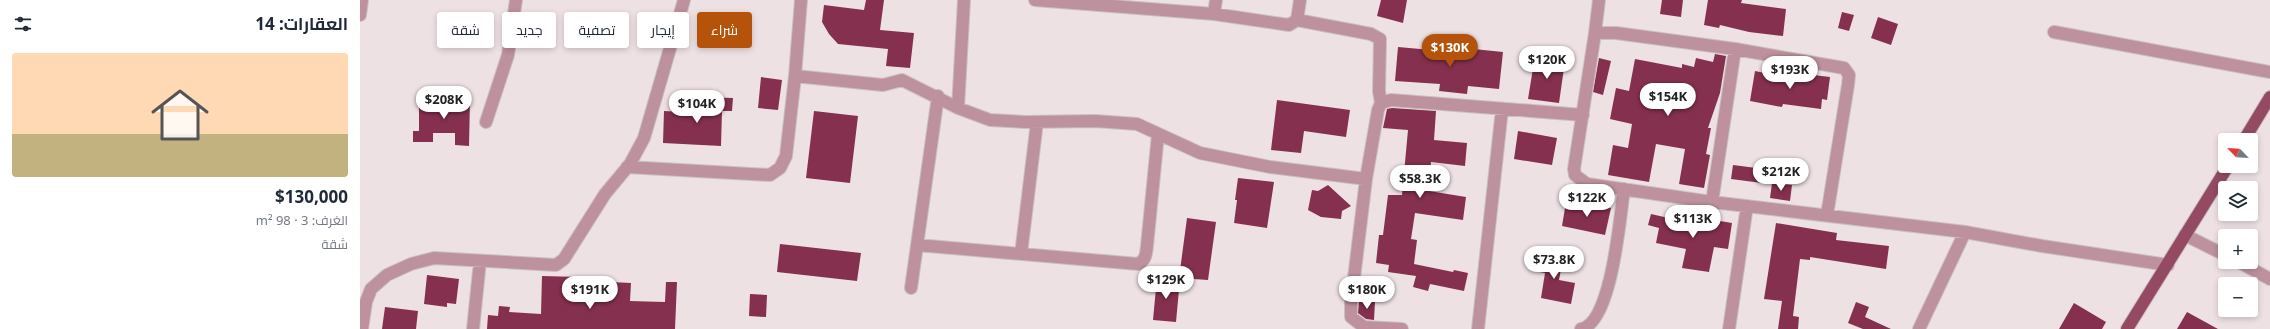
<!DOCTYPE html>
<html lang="ar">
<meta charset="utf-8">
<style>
:root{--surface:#fff;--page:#f6f6f7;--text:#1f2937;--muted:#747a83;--accent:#b45309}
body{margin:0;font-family:"Noto Sans",Cairo,sans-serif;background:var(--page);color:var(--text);direction:rtl;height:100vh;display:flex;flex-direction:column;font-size:15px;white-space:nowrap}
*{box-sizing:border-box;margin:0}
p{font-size:13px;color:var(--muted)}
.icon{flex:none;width:22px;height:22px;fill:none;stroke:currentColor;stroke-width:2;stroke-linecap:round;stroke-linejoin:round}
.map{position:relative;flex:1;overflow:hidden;direction:ltr}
.details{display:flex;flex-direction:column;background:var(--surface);width:360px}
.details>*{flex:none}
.top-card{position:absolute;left:12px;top:12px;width:380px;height:36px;direction:rtl;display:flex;gap:8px}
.needle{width:26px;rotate:295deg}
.tools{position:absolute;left:1858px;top:133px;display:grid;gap:8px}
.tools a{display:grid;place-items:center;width:40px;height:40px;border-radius:4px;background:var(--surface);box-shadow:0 2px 6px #0003;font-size:20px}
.price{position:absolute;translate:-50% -34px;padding:0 9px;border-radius:14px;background:#fff;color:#222;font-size:13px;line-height:26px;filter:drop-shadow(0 1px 2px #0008)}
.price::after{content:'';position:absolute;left:50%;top:24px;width:12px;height:9px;margin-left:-6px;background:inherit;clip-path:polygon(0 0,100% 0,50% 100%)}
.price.active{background:var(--accent);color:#fff}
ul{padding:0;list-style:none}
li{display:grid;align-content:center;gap:8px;height:212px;padding:0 12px}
li span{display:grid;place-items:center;height:124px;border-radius:4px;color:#555}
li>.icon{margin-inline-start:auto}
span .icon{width:72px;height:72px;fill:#fffc;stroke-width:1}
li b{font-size:17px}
h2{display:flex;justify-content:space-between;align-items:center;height:48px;padding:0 12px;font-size:17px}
.pill{padding:0 14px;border-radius:4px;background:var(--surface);box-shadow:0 2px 6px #0003;font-size:14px;line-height:36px}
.pill.active{background:var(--accent);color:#fff}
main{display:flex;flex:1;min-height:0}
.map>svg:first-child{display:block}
.building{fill:#85304f}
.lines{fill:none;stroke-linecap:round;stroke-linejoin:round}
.minor-casing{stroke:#cabfc1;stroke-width:14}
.major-casing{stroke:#cabfc1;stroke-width:14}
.minor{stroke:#bd919d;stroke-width:12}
.major{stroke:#944a62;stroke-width:12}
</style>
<main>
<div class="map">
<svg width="1910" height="329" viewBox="0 0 1910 329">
<rect width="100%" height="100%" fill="#eee1e4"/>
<path class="building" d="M506 0H524L520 30 554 33 550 68 526 66 528 49 478 44 469 34 462 22 464 5 504 10Z
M1021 0H1047L1043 23 1017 16Z
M1302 0H1323L1321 17 1300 14Z
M1348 0H1382L1381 3 1426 9 1423 36 1389 32 1360 25 1359 28 1344 25Z
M1482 12 1494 15 1489 31 1478 28Z
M1518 17 1538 24 1531 45 1511 38Z
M1084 46 1143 52 1139 89 1108 86 1107 94 1079 91 1080 84 1035 81 1038 47 1083 51Z
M1355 54 1366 56 1360 93 1348 128H1351L1346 154 1350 155 1344 188 1319 184 1325 149 1296 144 1289 182 1248 175 1253 145 1268 148 1272 124 1250 119 1256 88 1269 91 1275 59 1322 68V64L1334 67 1336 58 1353 62Z
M1175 56 1205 61 1199 103 1168 99Z
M1239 58 1251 61 1243 95 1233 92Z
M1395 71 1436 79 1437 73 1470 77 1467 100 1462 99 1461 109 1423 104 1422 107 1390 101Z
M401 77 422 80 418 110 398 108Z
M340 97 373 98 372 111H362L361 146 303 143 304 111 339 113Z
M75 99 110 100 109 146 95 145V133H73V142H53V131H59V101Z
M917 100 990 110 986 137 944 131 941 153 911 150Z
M1032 108 1076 111 1074 140 1107 143 1105 166 1071 162 1069 191 1106 197 1103 220 1055 213 1051 239 1057 240 1054 264 1093 272 1094 270 1108 273 1104 291 1070 284 1068 291 1053 287 1056 276 1028 272 1029 265 1016 263 1019 235H1023L1028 195H1042L1048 130 1023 128 1027 109Z
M454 111 498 116 490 183 446 178Z
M1158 131 1197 138 1192 165 1154 159Z
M1373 165 1404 169 1402 183 1371 179Z
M878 178 914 182 907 228 874 223 877 200H875Z
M1412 183 1432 185 1430 201 1410 198Z
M968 185 991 206 982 211 981 219 961 217 948 210 952 190 958 191Z
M1206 202 1228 205 1229 203 1251 208 1245 235 1202 226Z
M1291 214 1335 224 1336 217 1372 223 1368 249 1354 247 1349 272 1322 268 1326 249 1296 243 1299 228 1288 225Z
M827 218 856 222 848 280 819 278Z
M1416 223 1477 233 1476 240 1529 246 1526 269 1450 257V260L1440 259 1433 316 1439 317 1438 329H1418L1422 301 1404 299Z
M420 244 501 253 497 281 417 272Z
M1179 254 1203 258 1199 280 1215 283 1211 304 1181 298 1185 273 1175 271Z
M67 275 99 279 96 304 87 303V307L64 304Z
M182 276 220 277V298L250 300 251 282 271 283 270 301 305 302 306 282H317L315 329H127L128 315 138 316 139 306 150 307 149 312 181 314Z
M797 277 820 279 816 322 793 320Z
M390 294 407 295 406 317 389 316Z
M999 301 1015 302 1014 320 1006 319 998 313Z
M1496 302 1509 307 1505 317 1531 329H1503L1488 323Z
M1714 303 1746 322 1742 329H1699Z
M25 307 58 311 56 329H22Z
M1827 312 1858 329H1817Z"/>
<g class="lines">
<g class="minor-casing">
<path id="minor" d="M441 0 435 76 523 85 542 80 598 108 630 120 665 122 735 121 777 124 840 153 910 167 1006 179
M675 0 854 14 929 25 937 20 940 0
M854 14 856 0
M0 15 2 0
M937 20 1011 34 1020 39 1019 91 1021 103
M1694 32 1910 72
M1235 33 1239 0
M598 108 604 0
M126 122 148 55 156 0
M267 167 410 175 420 168 426 156 435 76
M1352 202 1375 49
M1467 215 1488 85 1489 75 1484 68 1375 49 1256 33H1235L1214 169 1215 175 1227 184 1352 202 1605 232 1682 246 1808 265
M1825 235 1865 255
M557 245 778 264C786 260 786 254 787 246L798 134
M661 254 677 122
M1879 262 1910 279
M551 288 578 96
M2 329 6 302 11 289 27 275 51 264 74 258 196 265 204 259 245 194 270 164 284 138 324 0
M113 329 120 261
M1042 329 1004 327 991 317V303L1006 179 1018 110 1021 103 1031 100 1223 115
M1118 329 1142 109
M1221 329C1252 323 1260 216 1264 189
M1369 329 1387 206
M1559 329 1605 232"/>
</g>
<g class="major-casing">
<path id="major" d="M1884 140 1910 97
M1767 329 1868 166"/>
</g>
<use href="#minor" class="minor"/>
<use href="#major" class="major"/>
</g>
</svg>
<div class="tools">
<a><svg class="needle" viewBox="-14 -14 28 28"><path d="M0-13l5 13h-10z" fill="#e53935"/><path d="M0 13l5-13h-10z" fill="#747a83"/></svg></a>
<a><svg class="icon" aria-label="layers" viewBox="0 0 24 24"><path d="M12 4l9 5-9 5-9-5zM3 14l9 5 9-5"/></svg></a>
<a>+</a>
<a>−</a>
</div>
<b class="price active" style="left:1090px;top:68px">$130K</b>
<b class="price" style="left:1187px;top:80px">$120K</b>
<b class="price" style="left:1430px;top:90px">$193K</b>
<b class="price" style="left:1308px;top:117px">$154K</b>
<b class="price" style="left:84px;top:120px">$208K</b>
<b class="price" style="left:337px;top:124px">$104K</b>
<b class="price" style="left:1421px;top:192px">$212K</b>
<b class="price" style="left:1060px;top:199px">$58.3K</b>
<b class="price" style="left:1227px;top:218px">$122K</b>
<b class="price" style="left:1333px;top:239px">$113K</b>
<b class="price" style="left:1194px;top:280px">$73.8K</b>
<b class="price" style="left:806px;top:300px">$129K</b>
<b class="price" style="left:230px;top:310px">$191K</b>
<b class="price" style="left:1007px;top:310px">$180K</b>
<div class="top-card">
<a class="pill active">شراء</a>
<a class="pill">إيجار</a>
<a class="pill">تصفية</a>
<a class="pill">جديد</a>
<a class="pill">شقة</a>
</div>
</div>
<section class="details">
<h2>العقارات: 14<svg class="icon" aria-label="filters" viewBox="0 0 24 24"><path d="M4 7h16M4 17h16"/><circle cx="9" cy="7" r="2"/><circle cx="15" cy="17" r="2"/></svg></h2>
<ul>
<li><span style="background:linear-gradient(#ffd9b3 65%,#c2b280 0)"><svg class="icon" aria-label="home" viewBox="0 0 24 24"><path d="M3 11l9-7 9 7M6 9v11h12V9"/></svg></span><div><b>$130,000</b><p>الغرف: 3 · 98 m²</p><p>شقة</p></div></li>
</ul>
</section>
</main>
